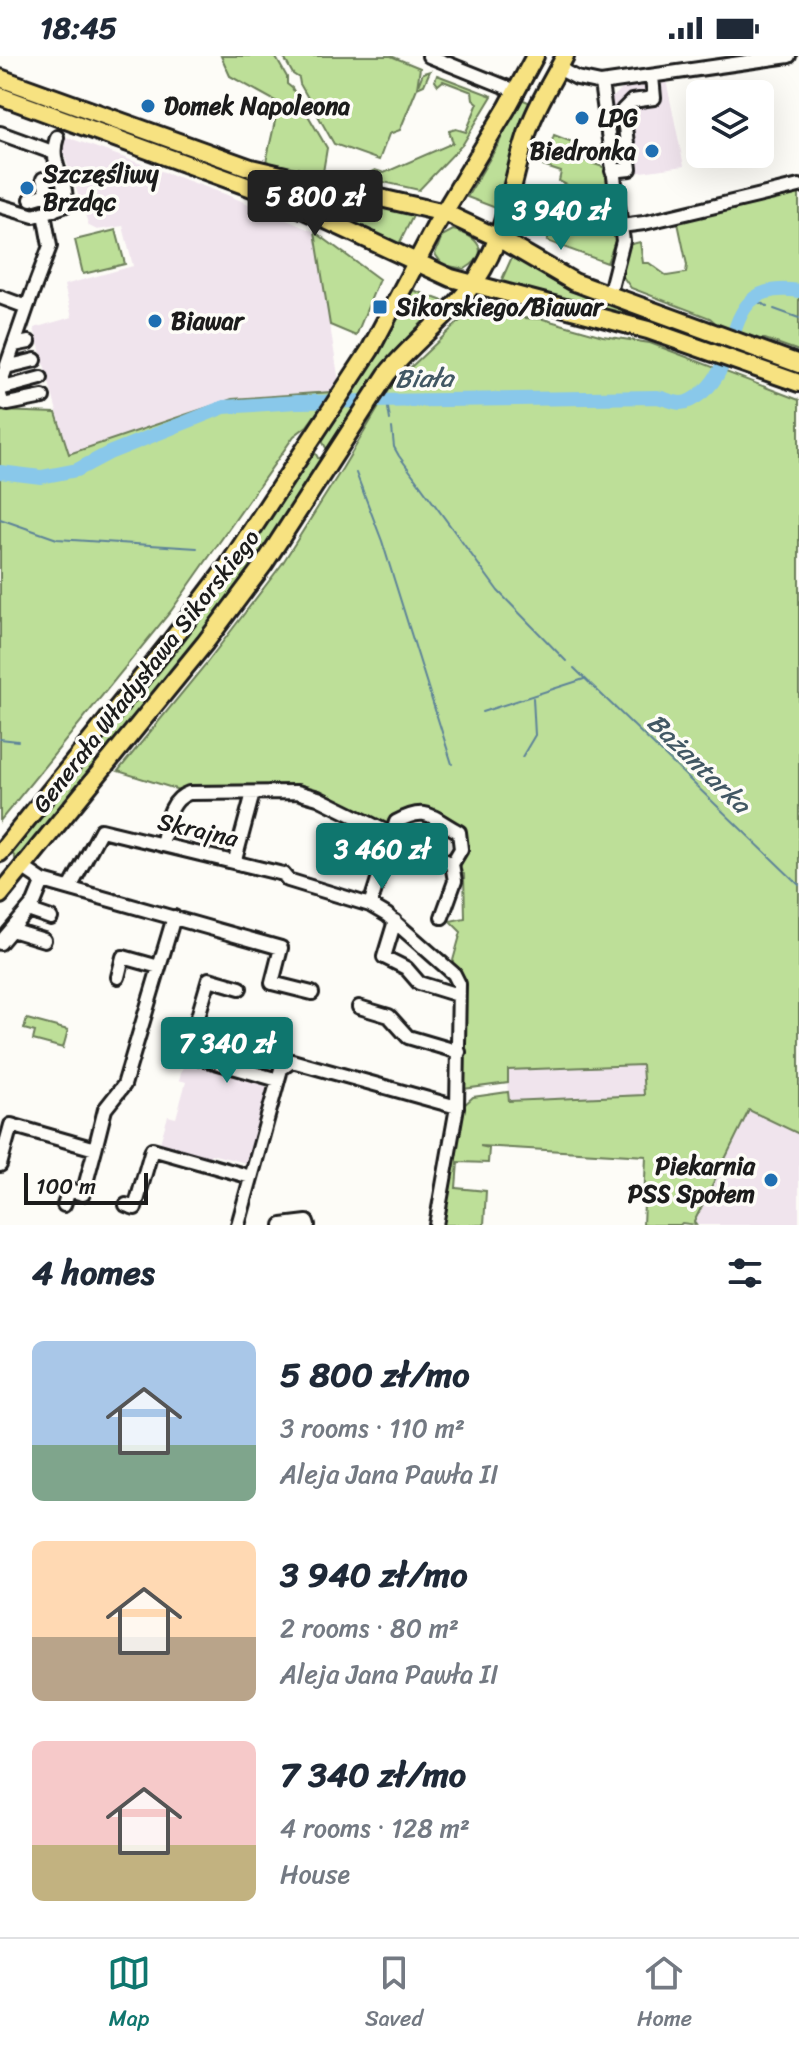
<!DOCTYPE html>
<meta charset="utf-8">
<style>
:root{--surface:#fff;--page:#f6f6f7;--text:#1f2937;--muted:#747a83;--line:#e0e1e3;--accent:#0f766e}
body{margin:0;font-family:Sriracha,sans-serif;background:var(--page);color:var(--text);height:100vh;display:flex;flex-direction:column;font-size:30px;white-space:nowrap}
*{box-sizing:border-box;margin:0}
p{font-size:26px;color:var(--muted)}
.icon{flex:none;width:44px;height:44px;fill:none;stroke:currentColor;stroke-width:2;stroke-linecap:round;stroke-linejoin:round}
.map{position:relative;height:1169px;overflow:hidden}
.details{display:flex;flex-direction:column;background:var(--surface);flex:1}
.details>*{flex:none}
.fabs{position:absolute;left:686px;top:24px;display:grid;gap:16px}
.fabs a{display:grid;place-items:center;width:88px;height:88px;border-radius:12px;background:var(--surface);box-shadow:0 8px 32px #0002;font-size:40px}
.scale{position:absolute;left:24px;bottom:20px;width:124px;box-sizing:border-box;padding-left:8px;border:4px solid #1c1c1c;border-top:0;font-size:22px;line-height:28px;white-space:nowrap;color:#1c1c1c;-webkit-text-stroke:6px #fdfcf7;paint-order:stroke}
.price{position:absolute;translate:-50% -68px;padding:0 18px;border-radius:8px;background:var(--accent);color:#fff;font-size:26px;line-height:52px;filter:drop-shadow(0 2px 4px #0008)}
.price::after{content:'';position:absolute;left:50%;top:48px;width:24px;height:18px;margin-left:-12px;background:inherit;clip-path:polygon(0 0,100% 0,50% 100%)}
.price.current{background:#222;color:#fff}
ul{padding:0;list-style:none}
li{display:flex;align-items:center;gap:24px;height:200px;padding:0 32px}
li span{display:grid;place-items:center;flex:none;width:224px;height:160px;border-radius:12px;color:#555}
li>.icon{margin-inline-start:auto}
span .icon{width:96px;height:96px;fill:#fffc;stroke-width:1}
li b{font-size:34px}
h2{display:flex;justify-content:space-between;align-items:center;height:96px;padding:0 32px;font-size:34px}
.status{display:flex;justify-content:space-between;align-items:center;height:56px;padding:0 40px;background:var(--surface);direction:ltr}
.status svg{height:22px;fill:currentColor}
.dock{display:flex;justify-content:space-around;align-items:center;height:112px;border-top:2px solid var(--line);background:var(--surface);font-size:22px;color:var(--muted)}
.dock a{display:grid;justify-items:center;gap:4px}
.dock .current{color:var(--accent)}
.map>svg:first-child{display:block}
.built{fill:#f0e4ed}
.green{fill:#bddf98;stroke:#6c7e5a;stroke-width:2}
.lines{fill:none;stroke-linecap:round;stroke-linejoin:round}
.stream{stroke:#5d8398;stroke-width:2}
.river{stroke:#89c8ea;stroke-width:14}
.minor-casing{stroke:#1c1c1c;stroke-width:18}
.major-casing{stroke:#1c1c1c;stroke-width:22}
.minor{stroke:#fdfcf7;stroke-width:12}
.major{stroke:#f7e281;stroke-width:16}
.poi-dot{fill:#1f6fb2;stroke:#fdfcf7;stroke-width:3}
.labels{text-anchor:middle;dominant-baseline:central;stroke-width:7;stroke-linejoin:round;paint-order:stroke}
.poi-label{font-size:24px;font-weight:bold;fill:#1c1c1c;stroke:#fdfcf7;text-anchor:start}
.street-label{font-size:24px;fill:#1c1c1c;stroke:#fdfcf7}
.water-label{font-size:26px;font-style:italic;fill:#425864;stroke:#fdfcf7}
</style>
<div class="status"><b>18:45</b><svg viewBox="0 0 49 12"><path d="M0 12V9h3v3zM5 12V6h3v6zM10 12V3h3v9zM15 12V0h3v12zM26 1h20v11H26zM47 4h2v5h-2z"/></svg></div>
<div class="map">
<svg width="799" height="1169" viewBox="0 0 799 1169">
<rect width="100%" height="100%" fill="#fdfcf7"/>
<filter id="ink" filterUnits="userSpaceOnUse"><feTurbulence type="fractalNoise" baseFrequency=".0125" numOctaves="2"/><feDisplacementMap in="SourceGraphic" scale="16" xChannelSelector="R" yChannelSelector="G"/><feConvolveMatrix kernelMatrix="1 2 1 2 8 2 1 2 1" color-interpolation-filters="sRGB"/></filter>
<g filter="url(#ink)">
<path class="built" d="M666 24 684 110 620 119 609 44 627 29Z
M64 80 225 138 315 176 339 326 332 336 232 343 69 399 34 272 72 261 64 229 133 210 123 170 97 174 89 170 63 96Z
M185 1003 199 1006 200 1010 206 1013 210 1010 257 1024 268 1032 246 1107 211 1098 209 1104 159 1090 168 1060 176 1062 186 1026 179 1024Z
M642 1009 644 1040 508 1045 507 1014Z
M749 1054 799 1078V1169H696L694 1166Z"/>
<path class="green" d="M221 0H275L287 21V28L292 32 327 92 323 116 303 115 266 106 279 47 230 20Z
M283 0H391L420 12 417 32 423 17 430 15 424 29 417 32 400 74 389 78 379 104 334 88 300 28 299 22 293 18Z
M437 19 492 40 463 88 419 134 361 121 375 114 384 117 453 87 449 75 456 73 466 76 478 47 473 43 472 36 443 25 438 29 435 25Z
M519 42 533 48 501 154 467 141 499 87Z
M554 79 575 87 571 100 606 112 617 180 607 207 547 185 567 129 559 125 561 116 543 110Z
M175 91 415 156 398 190 269 130 230 118 172 95Z
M799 136V230C757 224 744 238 730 275L720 271 710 262 631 232 621 218 628 189 640 186 643 207H649L667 220 686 217 687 209 677 162Z
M116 174 125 208 83 218 75 184Z
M453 174C477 180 493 196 465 213L443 209 435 198 442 180Z
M315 176 379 223 356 280 330 269Z
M512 201 585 241 639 255 721 286 720 292 587 249 499 230Z
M779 232 799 236V295L765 283H750L735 277C743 248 748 239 779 232Z
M410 233 443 245 394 295 336 390 326 392 321 383Z
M466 259 543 263 603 280 650 287 799 344V1078L749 1054 694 1166 696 1169 682 1167 680 1169H643L646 1100 480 1090 489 1092 488 1107 458 1106 456 1132 486 1135 484 1169H440L462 1051 473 1041 508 1036 509 1045 644 1039 642 1009 508 1014V1027L463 1033 466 925 452 908 461 876 450 865 465 862 464 818 459 817 464 795 463 774 417 752 397 760 387 770 298 733 179 734 118 715 205 609 282 508 342 413 392 329Z
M332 336 307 370 294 380 171 555 0 765V355L56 357 69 398 232 343Z
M313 393 318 402 328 403 261 503 107 702 104 693 94 689Z
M85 700 95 701 96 707 73 742 16 811 15 801 9 794Z
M27 963 68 974 63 992 33 984 35 976 24 973Z"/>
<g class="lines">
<path class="stream" d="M751 243 767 250
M774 253 799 262
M387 346 390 364
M392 372 394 391 399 400 498 535 566 605
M356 417 382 485 452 708
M0 463 57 483 197 492
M574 612 799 829
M482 656 584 623
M0 683 18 685
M522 701 535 679 533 642"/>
<path class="river" d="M0 416 41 421 77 414 109 397 224 351 297 346 657 341C664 342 673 347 681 347 688 347 698 340 703 336 746 300 719 223 799 235"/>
<g class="minor-casing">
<path id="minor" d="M429 0 516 35
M558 12 577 22 601 27 789 0
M601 27 623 185 609 240
M0 77 52 96
M612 115 630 113 623 54 632 45 654 42 652 20
M43 123 54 154
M31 143 48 138
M0 150 34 160 64 150C72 128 47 110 57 81
M621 170 644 167 799 130
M0 241 27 251 50 190 44 158
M14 289 29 286
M6 311 35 304
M0 329 27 251
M0 333 41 322
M0 339 2 346 8 348 43 341
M162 789C167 769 168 744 189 737L297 736 318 742 452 808 455 825 442 861
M235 804 253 737
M22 811 43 825 281 892 272 927 312 937
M70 832 101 774 283 818 288 824 370 849 387 859 454 918 459 928 457 1051 436 1169
M370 849 396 766C427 749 431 761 459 776L461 793 452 808
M28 854 51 862
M395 865 384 901 406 912 419 927 458 939
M11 874 44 884
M0 887 34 847 43 825
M118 921 123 901 159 911
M240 932 209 923 187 998 278 1024
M359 951 389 960 408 981 459 996
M0 1109 11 1069 95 1093 105 1053 124 1029 174 861
M64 1149 69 1134 83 1138 95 1093
M126 1149 135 1152 152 1093 251 1121
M238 1169 281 1013 292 1005 457 1051
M282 1169 307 1166 308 1169"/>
</g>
<g class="major-casing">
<path id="major" d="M0 22 251 112 445 157 498 182 574 226 799 308
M0 40 274 140 451 222 648 274 799 327
M0 797 168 589 228 510 370 294 435 171 507 52 535 0
M0 839 205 587 264 508 387 318C415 283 462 250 483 213 509 168 512 119 529 72 538 46 553 24 565 0"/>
</g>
<use href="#minor" class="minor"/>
<use href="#major" class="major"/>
</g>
</g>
<g class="poi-dot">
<circle cx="148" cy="50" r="8"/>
<circle cx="582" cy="62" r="8"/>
<circle cx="652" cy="95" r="8"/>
<circle cx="27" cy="132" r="8"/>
<rect x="372" y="243" width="16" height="16" rx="4"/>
<circle cx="155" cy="265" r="8"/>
<circle cx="771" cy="1124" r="8"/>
</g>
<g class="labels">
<g class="poi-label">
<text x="164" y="50">Domek Napoleona</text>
<text x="598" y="62">LPG</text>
<text x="636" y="95" text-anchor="end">Biedronka</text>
<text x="43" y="118">Szczęśliwy<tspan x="43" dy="28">Brzdąc</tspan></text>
<text x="396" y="251">Sikorskiego/Biawar</text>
<text x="171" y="265">Biawar</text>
<text x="755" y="1110" text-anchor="end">Piekarnia<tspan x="755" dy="28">PSS Społem</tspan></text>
</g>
<g class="street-label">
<text transform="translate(146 615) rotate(-52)">Generała Władysława Sikorskiego</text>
<text transform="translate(198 774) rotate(13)">Skrajna</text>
</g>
<g class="water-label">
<text transform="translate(424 322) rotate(-1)">Biała</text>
<text transform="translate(699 707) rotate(44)">Bażantarka</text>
</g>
</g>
</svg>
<div class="fabs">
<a><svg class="icon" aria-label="layers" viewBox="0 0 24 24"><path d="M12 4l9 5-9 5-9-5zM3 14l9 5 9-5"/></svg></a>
</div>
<div class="scale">100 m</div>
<b class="price current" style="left:315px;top:182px">5 800 zł</b>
<b class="price" style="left:561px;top:196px">3 940 zł</b>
<b class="price" style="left:382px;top:835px">3 460 zł</b>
<b class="price" style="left:227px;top:1029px">7 340 zł</b>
</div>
<section class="details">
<h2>4 homes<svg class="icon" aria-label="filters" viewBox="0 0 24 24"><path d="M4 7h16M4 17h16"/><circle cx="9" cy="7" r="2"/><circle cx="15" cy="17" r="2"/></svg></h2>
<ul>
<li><span style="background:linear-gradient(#a9c7e8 65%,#7fa58c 0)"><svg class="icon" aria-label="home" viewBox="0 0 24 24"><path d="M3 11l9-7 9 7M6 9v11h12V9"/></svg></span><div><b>5 800 zł/mo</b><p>3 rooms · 110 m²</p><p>Aleja Jana Pawła II</p></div></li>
<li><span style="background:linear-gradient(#ffd9b3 60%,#b9a48a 0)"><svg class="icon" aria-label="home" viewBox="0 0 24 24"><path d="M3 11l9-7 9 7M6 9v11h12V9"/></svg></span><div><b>3 940 zł/mo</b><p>2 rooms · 80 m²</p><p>Aleja Jana Pawła II</p></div></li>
<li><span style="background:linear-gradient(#f6c9c9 65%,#c2b280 0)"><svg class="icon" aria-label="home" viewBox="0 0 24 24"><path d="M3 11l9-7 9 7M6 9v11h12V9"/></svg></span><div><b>7 340 zł/mo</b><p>4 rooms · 128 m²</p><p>House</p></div></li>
</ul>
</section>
<nav class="dock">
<a class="current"><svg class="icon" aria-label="map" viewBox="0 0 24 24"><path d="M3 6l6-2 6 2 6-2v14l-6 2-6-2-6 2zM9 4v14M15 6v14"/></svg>Map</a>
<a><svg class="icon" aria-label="saved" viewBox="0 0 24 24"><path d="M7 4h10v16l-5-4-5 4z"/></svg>Saved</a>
<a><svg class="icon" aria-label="home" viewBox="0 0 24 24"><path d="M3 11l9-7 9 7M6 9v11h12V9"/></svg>Home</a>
</nav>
